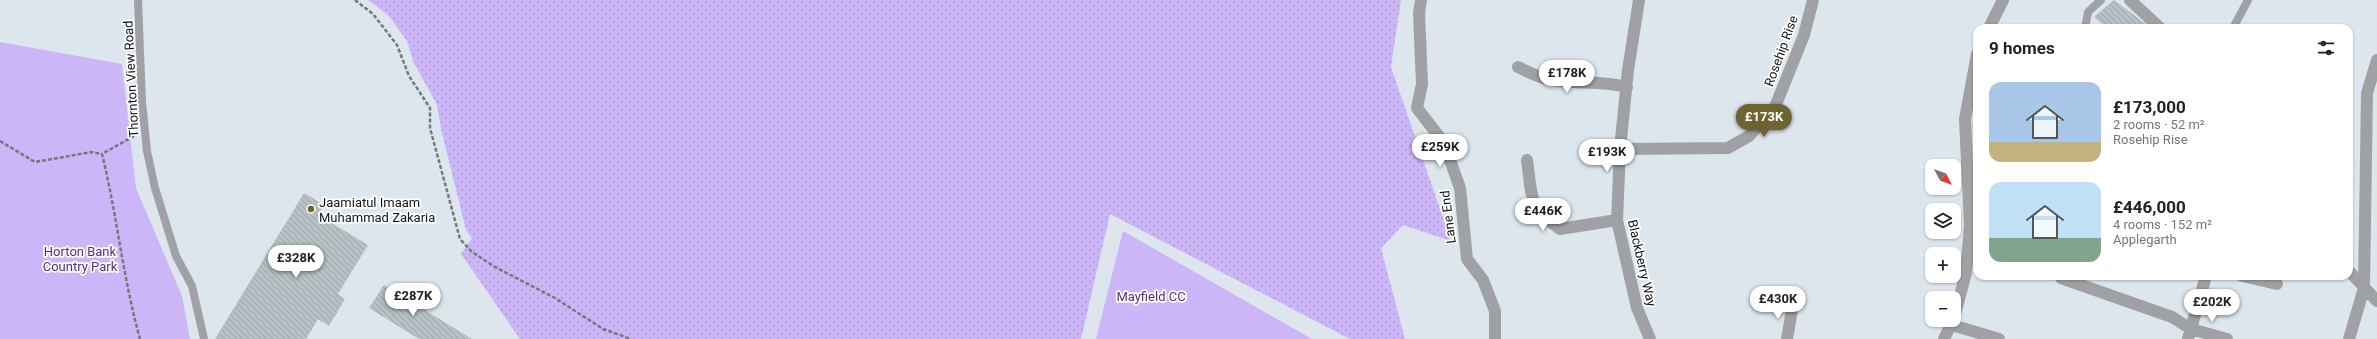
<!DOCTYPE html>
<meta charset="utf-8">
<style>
:root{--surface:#fff;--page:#f6f6f6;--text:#222;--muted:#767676;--accent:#6e6431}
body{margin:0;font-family:Roboto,sans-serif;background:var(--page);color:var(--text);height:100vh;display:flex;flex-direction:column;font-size:15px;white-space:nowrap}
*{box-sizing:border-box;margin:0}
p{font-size:13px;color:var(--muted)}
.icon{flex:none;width:22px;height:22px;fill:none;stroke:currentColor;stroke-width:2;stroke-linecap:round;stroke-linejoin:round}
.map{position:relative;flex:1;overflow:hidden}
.sheet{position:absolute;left:1973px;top:24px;width:380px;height:256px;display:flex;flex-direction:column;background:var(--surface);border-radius:12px;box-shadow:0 1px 3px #0004}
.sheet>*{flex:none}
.needle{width:26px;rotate:131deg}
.fabs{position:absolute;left:1925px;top:159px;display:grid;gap:8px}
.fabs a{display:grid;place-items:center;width:36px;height:36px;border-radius:8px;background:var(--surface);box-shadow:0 1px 3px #0004;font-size:20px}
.price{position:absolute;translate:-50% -34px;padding:0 9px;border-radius:14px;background:#fff;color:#222;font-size:13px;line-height:26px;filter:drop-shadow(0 1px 2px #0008)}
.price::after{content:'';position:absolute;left:50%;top:24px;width:12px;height:9px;margin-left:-6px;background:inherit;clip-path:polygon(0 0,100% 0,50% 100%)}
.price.selected{background:var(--accent);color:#fff}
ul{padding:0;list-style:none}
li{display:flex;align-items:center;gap:12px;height:100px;padding:0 16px}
li span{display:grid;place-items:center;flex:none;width:112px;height:80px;border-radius:12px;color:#555}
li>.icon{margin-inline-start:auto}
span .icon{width:48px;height:48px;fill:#fffc;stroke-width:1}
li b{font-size:17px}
h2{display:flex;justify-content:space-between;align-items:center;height:48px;padding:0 16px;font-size:17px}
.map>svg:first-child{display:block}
.grass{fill:url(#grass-dots)}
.green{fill:#ccb6f7}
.building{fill:url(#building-back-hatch)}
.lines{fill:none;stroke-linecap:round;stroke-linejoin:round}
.path{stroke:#73797d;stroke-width:2.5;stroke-dasharray:4 2;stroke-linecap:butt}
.lane{stroke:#9fa1a5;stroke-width:8}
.street{stroke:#9fa1a5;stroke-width:12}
.poi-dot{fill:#6e6431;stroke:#fff;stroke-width:1.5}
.labels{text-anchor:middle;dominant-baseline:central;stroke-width:3.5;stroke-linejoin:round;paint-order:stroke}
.street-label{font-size:13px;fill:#121517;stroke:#fff}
.poi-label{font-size:13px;fill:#121517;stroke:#fff;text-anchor:start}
.park-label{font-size:13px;fill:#512e81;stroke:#fff}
</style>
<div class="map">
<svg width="2377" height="339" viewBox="0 0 2377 339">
<defs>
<pattern id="grass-dots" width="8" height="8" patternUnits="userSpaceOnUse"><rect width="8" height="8" fill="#ccb6f7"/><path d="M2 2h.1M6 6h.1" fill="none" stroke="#ae9cd3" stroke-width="1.8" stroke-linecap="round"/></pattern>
<pattern id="building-back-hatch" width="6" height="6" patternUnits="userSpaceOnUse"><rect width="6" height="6" fill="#b5c1c4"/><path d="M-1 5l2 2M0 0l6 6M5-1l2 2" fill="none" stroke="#9ba5a8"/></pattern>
</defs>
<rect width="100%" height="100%" fill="#dde6ed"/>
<path class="grass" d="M368 0H1401L1391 67 1451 241 1403 225 1381 248 1405 339H1350L1110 214 1081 339H520L461 254 472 238 466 230 441 129 437 105 413 61 407 41 388 15Z"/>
<path class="green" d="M0 42 122 64 136 188 182 296 190 339H0Z
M1123 231 1312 339H1096Z"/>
<path class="building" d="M2114 0 2151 28H2107L2094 17Z
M304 193 324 205 318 215 368 245 338 294 345 299 329 326 318 319 306 339H215Z
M384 285 472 339H419L369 308Z"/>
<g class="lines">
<path class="path" d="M355 0 373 14 397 45 409 76 430 108V128L460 239 472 252 495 267 555 298 603 329 631 339
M134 136 102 154C117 215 123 278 140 339
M0 141 35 162 92 152 102 154"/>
<path class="lane" d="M138 0 142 102 147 151 155 188 176 256 192 286 204 339
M2085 28 2088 12 2101 0
M2233 28 2248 0"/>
<path class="street" d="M1421 0 1419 13 1422 84 1417 108 1444 143 1460 188 1467 259 1483 280 1495 311V339
M1639 0 1628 70 1620 149 1617 220 1637 308 1650 339
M2130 0 2160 28
M1989 28 2003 0
M1518 67C1527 71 1537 77 1547 79 1573 85 1600 80 1627 87
M1620 149 1728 148 1749 136 1775 107 1804 35 1813 0
M1527 160C1532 196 1528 208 1560 229L1617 220
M2349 271 2377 301
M2062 276 2061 278 2172 317 2191 329 2227 339
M2242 276 2277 284
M1954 318 1966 273 1970 226 1965 119 1977 54
M1952 325 1999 339
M1787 339 1793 304
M1944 339 1953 320
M2188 339 2206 276
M2349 339 2364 288 2367 93 2377 60"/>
</g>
<circle class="poi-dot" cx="311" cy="209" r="4"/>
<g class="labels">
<g class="street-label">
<text transform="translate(1781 51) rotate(-70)">Rosehip Rise</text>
<text transform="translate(131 79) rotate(-93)">Thornton View Road</text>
<text transform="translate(1448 217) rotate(-97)">Lane End</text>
<text transform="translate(1642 263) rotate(77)">Blackberry Way</text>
</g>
<g class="poi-label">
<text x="319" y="202">Jaamiatul Imaam<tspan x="319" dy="15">Muhammad Zakaria</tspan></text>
</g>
<g class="park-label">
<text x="80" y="251">Horton Bank<tspan x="80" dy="15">Country Park</tspan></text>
<text x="1151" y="296">Mayfield CC</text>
</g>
</g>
</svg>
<div class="fabs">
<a><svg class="needle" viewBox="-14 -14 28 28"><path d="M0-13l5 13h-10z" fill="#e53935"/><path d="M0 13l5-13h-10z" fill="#767676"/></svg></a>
<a><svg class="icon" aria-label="layers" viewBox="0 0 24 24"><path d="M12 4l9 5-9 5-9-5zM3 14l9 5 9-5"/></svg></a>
<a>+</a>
<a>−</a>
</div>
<b class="price" style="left:1567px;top:94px">£178K</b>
<b class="price selected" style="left:1764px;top:138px">£173K</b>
<b class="price" style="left:1440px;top:168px">£259K</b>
<b class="price" style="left:1607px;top:173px">£193K</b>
<b class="price" style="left:1543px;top:232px">£446K</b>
<b class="price" style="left:296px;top:279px">£328K</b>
<b class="price" style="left:413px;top:317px">£287K</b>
<b class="price" style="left:1778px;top:320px">£430K</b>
<b class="price" style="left:2212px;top:323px">£202K</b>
<section class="sheet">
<h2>9 homes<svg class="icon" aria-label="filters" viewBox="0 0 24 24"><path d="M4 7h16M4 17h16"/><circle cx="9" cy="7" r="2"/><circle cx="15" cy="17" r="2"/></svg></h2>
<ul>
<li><span style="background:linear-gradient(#a9c7e8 75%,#c2b280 0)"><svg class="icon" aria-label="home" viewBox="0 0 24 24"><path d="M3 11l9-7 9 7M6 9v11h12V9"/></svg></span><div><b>£173,000</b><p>2 rooms · 52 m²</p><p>Rosehip Rise</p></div></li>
<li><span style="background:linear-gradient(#bfe0f5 70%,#7fa58c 0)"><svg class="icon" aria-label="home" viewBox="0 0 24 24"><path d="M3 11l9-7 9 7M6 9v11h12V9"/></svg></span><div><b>£446,000</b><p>4 rooms · 152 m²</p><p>Applegarth</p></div></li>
</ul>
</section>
</div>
